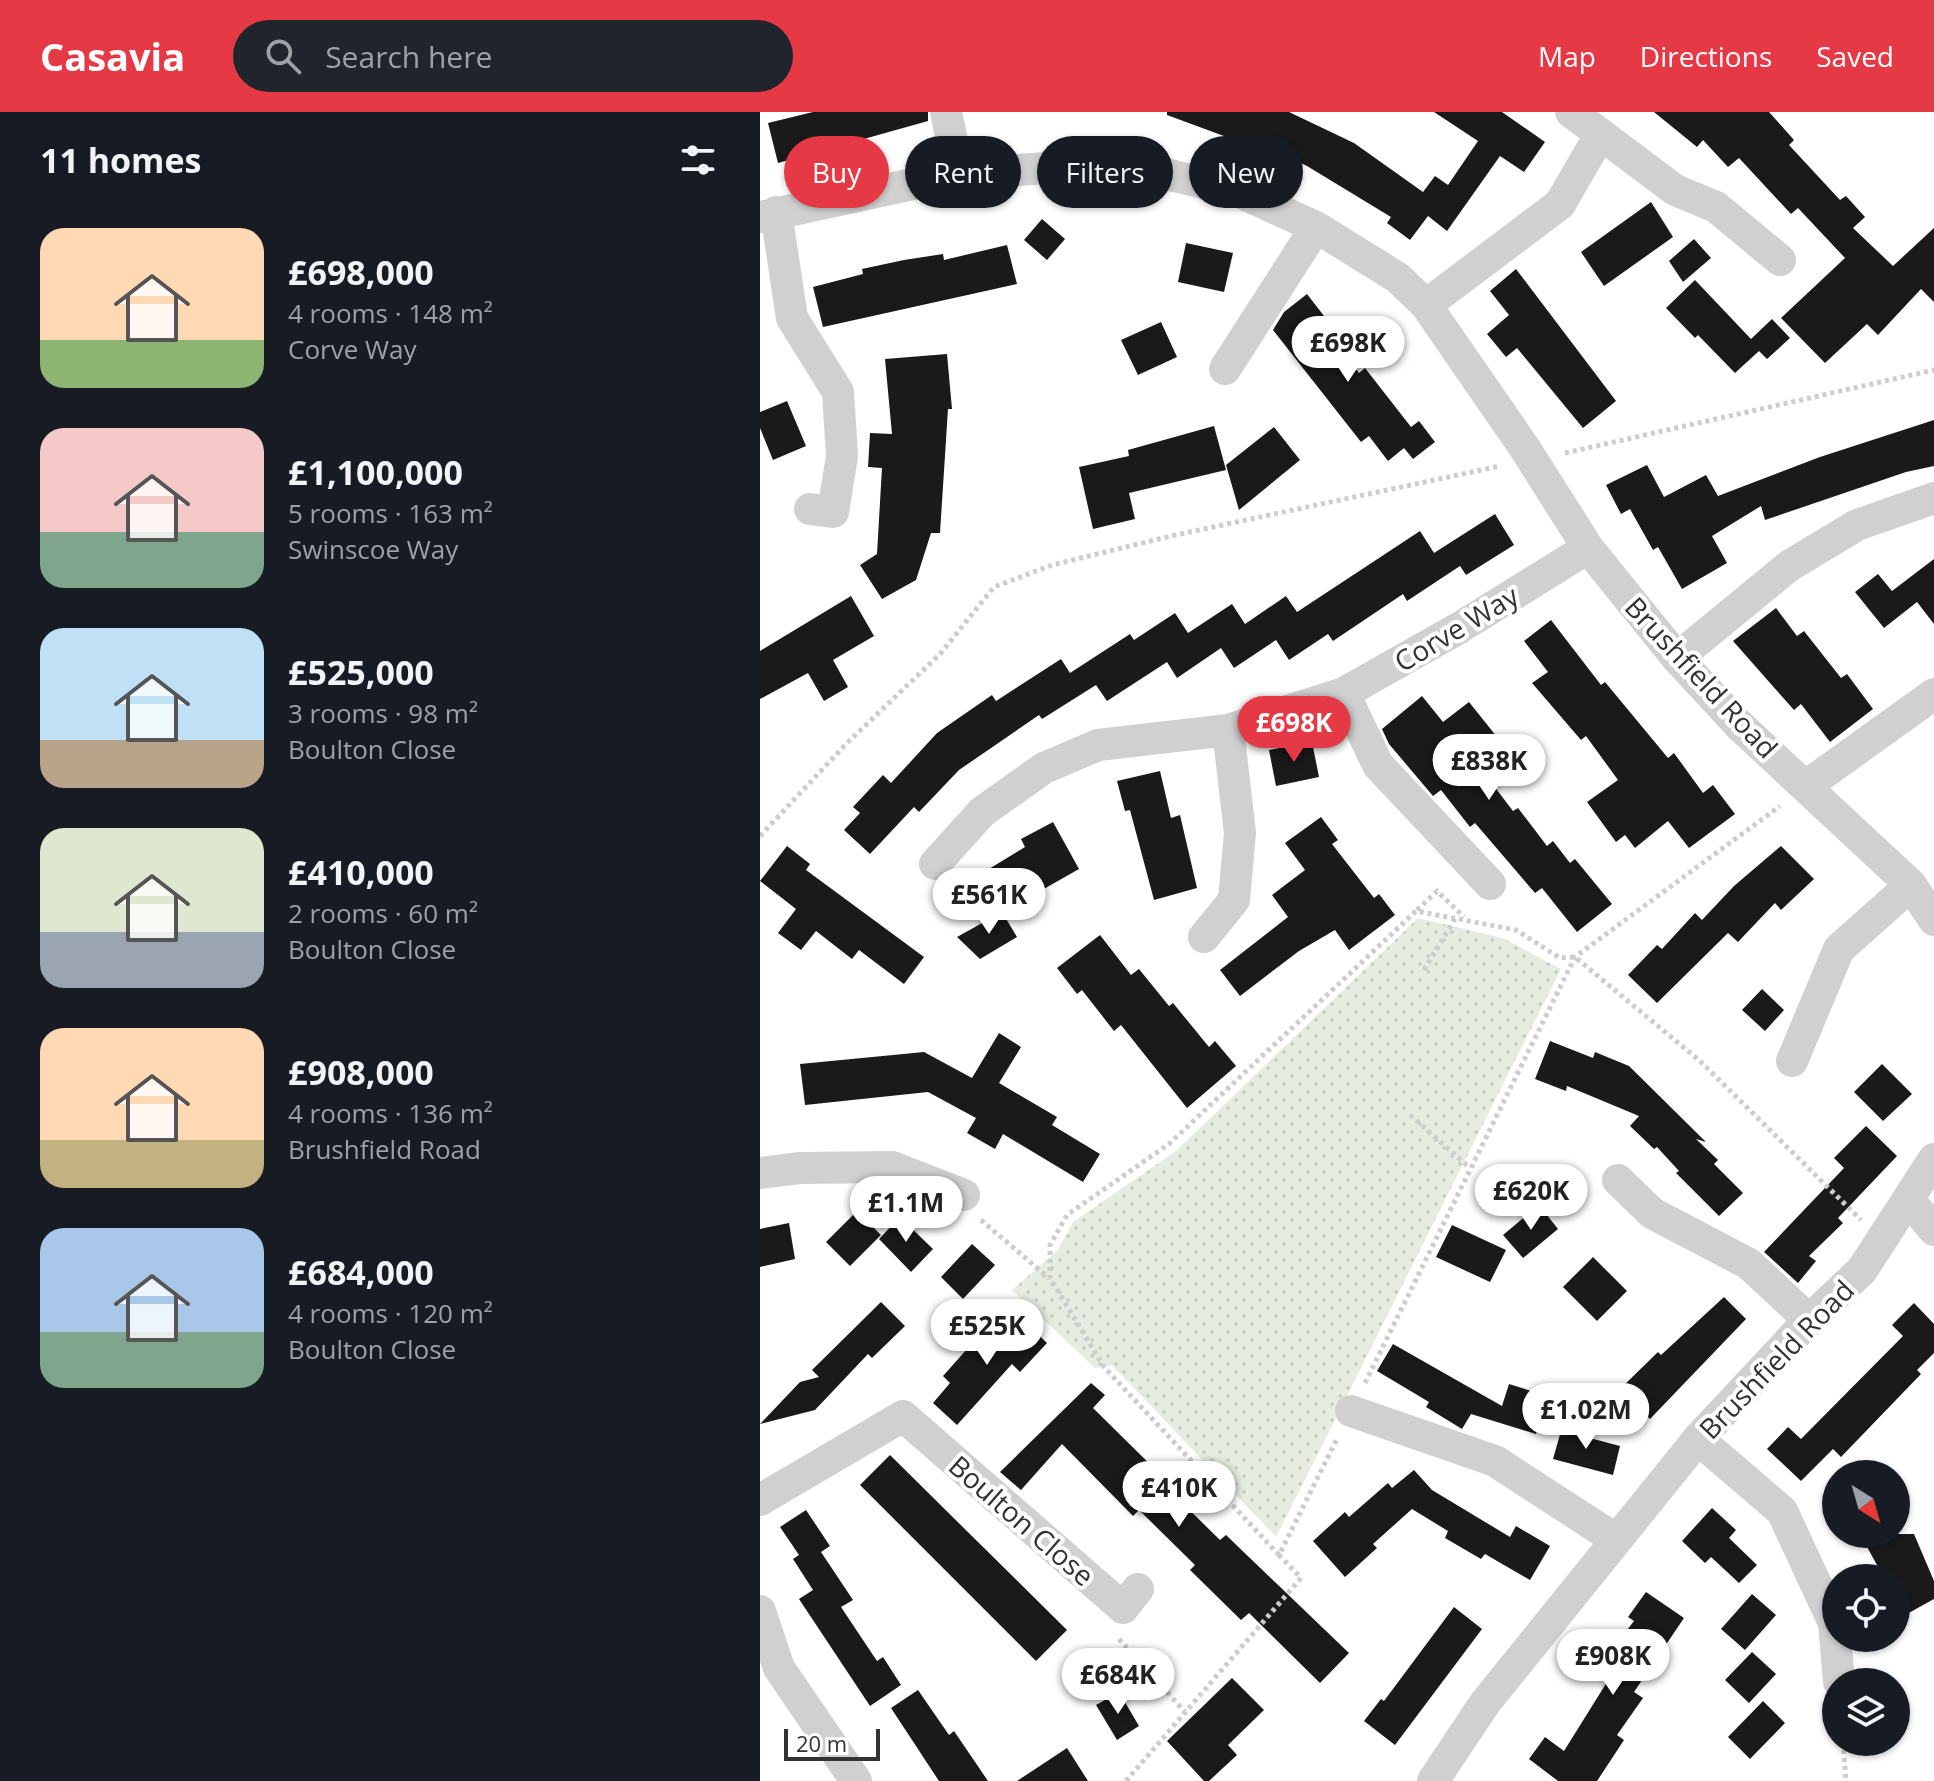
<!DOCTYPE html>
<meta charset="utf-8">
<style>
:root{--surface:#171b24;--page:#20242c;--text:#f1f3f6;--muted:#9ea1a6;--accent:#e63946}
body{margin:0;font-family:"Open Sans",sans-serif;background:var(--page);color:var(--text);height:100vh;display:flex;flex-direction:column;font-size:30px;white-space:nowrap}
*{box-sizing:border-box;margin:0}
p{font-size:26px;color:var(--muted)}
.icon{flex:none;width:44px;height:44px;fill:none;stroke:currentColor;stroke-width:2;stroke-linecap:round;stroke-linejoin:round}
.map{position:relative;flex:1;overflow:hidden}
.panel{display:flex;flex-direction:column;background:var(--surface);width:760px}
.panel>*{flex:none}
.banner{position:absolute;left:24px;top:24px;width:760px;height:72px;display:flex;gap:16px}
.needle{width:52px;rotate:143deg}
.tools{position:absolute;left:1062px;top:1348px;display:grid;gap:16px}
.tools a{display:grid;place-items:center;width:88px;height:88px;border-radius:50%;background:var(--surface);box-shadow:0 2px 6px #0004;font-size:40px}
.scale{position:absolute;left:24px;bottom:20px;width:96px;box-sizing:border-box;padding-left:8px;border:4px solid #333;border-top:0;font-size:22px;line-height:28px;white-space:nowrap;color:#333;-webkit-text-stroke:6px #fff;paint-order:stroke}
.price{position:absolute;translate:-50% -68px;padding:0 18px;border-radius:28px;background:#fff;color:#222;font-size:26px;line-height:52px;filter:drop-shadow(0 2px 4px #0008)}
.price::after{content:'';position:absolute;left:50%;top:48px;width:24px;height:18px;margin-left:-12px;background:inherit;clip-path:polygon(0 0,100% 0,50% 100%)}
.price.on{background:var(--accent);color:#fff}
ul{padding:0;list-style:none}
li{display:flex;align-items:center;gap:24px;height:200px;padding:0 40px}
li span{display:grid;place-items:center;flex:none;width:224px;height:160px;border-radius:24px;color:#555}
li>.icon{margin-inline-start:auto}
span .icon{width:96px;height:96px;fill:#fffc;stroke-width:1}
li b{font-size:34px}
h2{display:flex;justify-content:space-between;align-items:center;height:96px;padding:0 40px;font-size:34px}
.chip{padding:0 28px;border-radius:36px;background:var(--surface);box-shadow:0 2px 6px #0004;font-size:28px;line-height:72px}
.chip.on{background:var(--accent);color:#fff}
header{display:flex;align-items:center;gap:48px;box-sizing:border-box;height:112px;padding:0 40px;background:var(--accent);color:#fff}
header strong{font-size:38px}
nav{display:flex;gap:44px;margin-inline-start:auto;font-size:28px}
.search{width:560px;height:72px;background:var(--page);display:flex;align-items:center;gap:20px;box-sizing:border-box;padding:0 28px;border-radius:44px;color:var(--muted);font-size:30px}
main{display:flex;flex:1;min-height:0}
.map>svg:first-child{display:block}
.park{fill:url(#park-dots)}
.building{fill:#1a1a1a}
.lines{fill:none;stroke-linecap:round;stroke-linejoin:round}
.path{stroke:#cdcdcd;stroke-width:5;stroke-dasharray:4 4;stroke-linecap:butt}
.minor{stroke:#d0d0d0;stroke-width:32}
.labels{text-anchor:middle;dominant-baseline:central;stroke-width:8;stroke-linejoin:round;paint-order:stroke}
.street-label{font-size:28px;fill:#333;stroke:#fff}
</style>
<header>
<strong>Casavia</strong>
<div class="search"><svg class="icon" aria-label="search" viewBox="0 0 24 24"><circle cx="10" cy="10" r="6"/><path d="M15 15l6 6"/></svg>Search here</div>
<nav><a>Map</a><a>Directions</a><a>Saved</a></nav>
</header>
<main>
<section class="panel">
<h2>11 homes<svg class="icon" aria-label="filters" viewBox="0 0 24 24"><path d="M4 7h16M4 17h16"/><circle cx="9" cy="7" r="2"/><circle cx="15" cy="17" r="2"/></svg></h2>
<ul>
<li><span style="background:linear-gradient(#ffd9b3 70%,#8fb573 0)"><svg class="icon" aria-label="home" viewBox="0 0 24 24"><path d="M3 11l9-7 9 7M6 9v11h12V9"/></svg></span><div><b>£698,000</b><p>4 rooms · 148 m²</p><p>Corve Way</p></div></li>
<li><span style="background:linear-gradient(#f6c9c9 65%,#7fa58c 0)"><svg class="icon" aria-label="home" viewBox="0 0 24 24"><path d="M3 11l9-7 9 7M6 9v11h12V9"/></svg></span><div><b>£1,100,000</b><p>5 rooms · 163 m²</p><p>Swinscoe Way</p></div></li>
<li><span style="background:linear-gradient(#bfe0f5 70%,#b9a48a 0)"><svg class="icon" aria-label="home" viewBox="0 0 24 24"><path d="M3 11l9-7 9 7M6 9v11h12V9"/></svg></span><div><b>£525,000</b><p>3 rooms · 98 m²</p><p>Boulton Close</p></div></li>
<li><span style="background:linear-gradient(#dfe7d0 65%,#9aa5b1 0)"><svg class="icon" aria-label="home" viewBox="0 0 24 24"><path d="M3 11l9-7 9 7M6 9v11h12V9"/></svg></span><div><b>£410,000</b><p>2 rooms · 60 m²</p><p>Boulton Close</p></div></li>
<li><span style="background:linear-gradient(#ffd9b3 70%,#c2b280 0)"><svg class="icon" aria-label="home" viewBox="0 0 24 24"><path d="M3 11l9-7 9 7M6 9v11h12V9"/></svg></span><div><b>£908,000</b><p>4 rooms · 136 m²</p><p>Brushfield Road</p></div></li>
<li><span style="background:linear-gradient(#a9c7e8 65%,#7fa58c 0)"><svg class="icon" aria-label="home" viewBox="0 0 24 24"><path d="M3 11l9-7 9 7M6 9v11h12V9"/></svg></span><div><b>£684,000</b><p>4 rooms · 120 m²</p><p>Boulton Close</p></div></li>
</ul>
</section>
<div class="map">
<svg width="1174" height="1669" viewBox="0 0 1174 1669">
<defs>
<pattern id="park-dots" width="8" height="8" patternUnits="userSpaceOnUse" patternTransform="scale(2)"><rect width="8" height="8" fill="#e6ecdf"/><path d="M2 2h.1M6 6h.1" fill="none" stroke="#c6cbc0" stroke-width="1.8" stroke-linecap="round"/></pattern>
</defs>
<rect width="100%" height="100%" fill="#fff"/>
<path class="park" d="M658 806 743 826 801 857 516 1425 352 1253 335 1256 252 1178 298 1138 313 1110 416 1039Z"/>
<path class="building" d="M53 0H168V9L18 51 8 11Z
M407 0H529L594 31 663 80 675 64 688 73 718 29 674 0H742L785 30 764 60 740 44 687 119 668 104 650 128 627 111 631 105 547 54 493 29 491 34 407 3Z
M894 0H1009L1034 28 1029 33 1080 88 1086 84 1105 105 1093 116 1133 154 1174 116V190L1161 177 1118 223 1107 212 1065 251 1021 206 1085 146 1038 96 1031 102 979 46 968 55 943 28 937 35Z
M891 90 913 125 844 174 821 140Z
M282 107 305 127 287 148 264 128Z
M934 127 951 146 923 170 909 149Z
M426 131 473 141 464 180 418 170Z
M247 133 257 172 63 215 53 175 103 162 102 157 144 148 183 142 184 148Z
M756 157 856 289 823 316 757 236 746 245 727 222 749 203 730 179Z
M935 168 991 227 1012 207 1030 226 1007 247 999 239 975 261 938 223 935 226 906 196Z
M547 182 571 213 565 217 599 261 605 256 651 315 659 309 675 330 653 347 644 336 628 349 609 324 601 330 513 218 524 200Z
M401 210 417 245 378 263 361 228Z
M187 242 192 297H188L180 421H171L156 468 122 487 100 453 117 442 122 356 108 355 110 321 132 322 125 247Z
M27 289 46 334 13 348 0 316V300Z
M1174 308V354L1146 360 1005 408 1001 394 952 424 967 451 922 477 898 435 893 438 870 397 861 402 846 373 887 353 904 385 946 363 958 384 1060 345Z
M454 314 466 358 369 381 375 407 333 417 319 355 369 344 368 338Z
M514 315 540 348 479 398 466 353Z
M735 402 754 433 706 463 700 454 647 489 643 482 573 529 568 522 529 548 516 528 474 556 461 536 417 566 407 550 347 589 336 573 282 607 279 603 199 658 159 700 154 695 110 742 84 718 100 701 93 695 123 663 131 671 177 621 232 583 236 589 301 547 310 561 370 522 374 528 415 501 428 521 472 492 485 512 526 484 537 500 660 419 674 441Z
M1174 447V512L1157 490 1124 516 1095 480 1118 462 1132 479Z
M91 484 114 524 73 548 88 575 64 589 48 561 0 587V539Z
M1016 496 1037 524 1044 519 1081 566 1087 562 1113 597 1070 630 1041 592 1034 598 973 529Z
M791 508 841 573 845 570 908 646 914 641 943 681 953 673 975 702 929 736 908 709 875 736 865 723 856 730 827 690 858 668 826 624 821 628 772 571 788 560 764 529Z
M662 584 683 610 709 590 749 640 724 661 753 699 758 696 787 734 793 729 810 751 815 747 852 792 817 820 782 776 775 781 715 711 710 715 681 678 673 684 629 632 622 617Z
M552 630 559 665 516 674 509 638Z
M400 659 411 706 420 703 437 776 394 788 370 698 365 699 357 669Z
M561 705 578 728 572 732 614 786 619 782 635 803 589 838 575 818 539 839 480 884 460 858 528 805 512 783 545 758 525 731Z
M293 710 319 757 275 782 280 790 252 807 224 760 265 735 261 727Z
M27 734 50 752 46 758 164 845 144 872 99 838 92 847 56 819 41 838 18 821 36 797 0 769Z
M1021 734 1054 767 1021 798 1015 791 978 830 968 821 897 891 868 863 897 833 902 837 935 801 942 808 974 774Z
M242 800 257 825 220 847 197 825Z
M340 823 371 863 379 857 409 894 413 891 449 935 455 929 476 954 427 996 361 913 354 919 322 878 317 882 297 856Z
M1002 877 1024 898 1005 919 982 898Z
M239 921 261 935 239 971 297 1005 292 1013 340 1042 323 1070 243 1022 235 1037 207 1021 216 1006 168 980 45 993 40 952 164 940 212 966Z
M790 929 833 946 835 940 869 954 946 1030 936 1027 958 1048 954 1052 983 1081 959 1104 916 1061 919 1059 897 1035 894 1037 870 1014 879 1004 807 974 806 979 775 967Z
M1122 952 1152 982 1123 1009 1094 980Z
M1106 1014 1137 1044 1078 1106 1083 1111 1049 1144 1056 1149 1038 1171 1004 1140 1084 1056 1074 1046Z
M779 1093 798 1117 763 1146 743 1123Z
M97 1099 121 1123 90 1154 66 1130Z
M140 1105 173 1137 151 1160 119 1127Z
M29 1111 35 1147 0 1155V1117Z
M692 1113 746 1138 730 1170 676 1145Z
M212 1132 235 1153 203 1187 181 1165Z
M833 1145 867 1179 837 1209 803 1175Z
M964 1185 986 1207 890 1307 860 1277 898 1240 901 1243Z
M121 1190 145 1214 112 1246 108 1242 55 1298 0 1312 40 1270 59 1265 52 1258Z
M1154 1191 1174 1212V1241L1157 1258 1161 1262 1081 1345 1073 1337 1041 1369 1007 1337 1028 1315 1041 1327 1143 1224 1132 1213Z
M256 1201 287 1231 260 1260 252 1252 197 1313 173 1291 190 1271 183 1264 215 1228 223 1235Z
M633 1232 742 1294 749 1272 787 1284 776 1322 711 1302 702 1317 666 1295 669 1290 617 1259Z
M331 1271 345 1283 333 1296 407 1369 404 1373 460 1428 466 1423 589 1541 560 1571 489 1501 481 1508 430 1458 435 1453 379 1398 373 1404 302 1332 261 1378 240 1360Z
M803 1312 828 1318 826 1325 860 1334 853 1363 793 1347Z
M130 1343 307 1518 276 1549 100 1373Z
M654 1358 672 1378 750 1425 756 1414 790 1434 770 1468 725 1442 721 1447 685 1426 688 1419 652 1397 613 1432 617 1436 585 1465 553 1429 585 1400 589 1405 628 1371 632 1376Z
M952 1396 976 1418 969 1426 997 1453 979 1471 951 1445 945 1451 922 1429Z
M46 1398 70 1434 61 1440 93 1488 81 1495 117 1549 123 1545 141 1573 110 1594 39 1487 53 1478 33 1447 39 1443 20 1415Z
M1100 1422H1154L1174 1469V1487L1136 1508V1466H1124Z
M886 1480 924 1506 874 1580 883 1586 857 1623 864 1628 837 1669H798L769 1647 785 1625 804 1639 857 1554 846 1546 874 1509 868 1505Z
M992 1482 1016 1503 985 1538 961 1517Z
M694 1495 722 1517 635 1633 604 1609 621 1587 624 1589Z
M992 1540 1016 1562 989 1591 965 1568Z
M472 1566 504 1598 468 1633 477 1643 449 1669H444L407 1629Z
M158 1578 189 1623 194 1619 228 1669H179L131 1596Z
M359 1580 379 1614 357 1628 336 1593Z
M1003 1589 1025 1611 990 1647 968 1625Z
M307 1636 328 1669H257Z"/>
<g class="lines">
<path class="path" d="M805 341 1174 258
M0 724 86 632 180 542 234 475 292 453 411 424 740 354
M657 798 677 779 704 805
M664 858 696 805
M650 1003 710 1056
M221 1108 289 1166
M605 1271 815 845 1020 694
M519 1443 344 1255 290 1166V1133L307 1103 409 1032 656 799 756 818 800 846 815 845 940 949 1101 1108
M359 1527 425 1600
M1083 1630 1086 1669
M366 1669 541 1466 519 1443 577 1327"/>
<path class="minor" d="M186 0 199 62
M811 0 915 78 956 95 1020 148
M16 100 32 206 78 280 82 344 73 400 50 397
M0 105 199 62 287 56 385 57 477 79 556 115 638 166 666 193 766 338 828 436 917 546 979 613 1151 773 1174 808
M666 193 800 92 840 23
M465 257 556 115
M917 546 1029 454 1097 413 1174 386
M584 581 618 653 730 772
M1046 674 1174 582
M175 752 222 700 284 656 338 633 468 618 584 581 699 516 828 436
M444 825 474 788 480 721 468 618
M1032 949 1079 837 1151 773
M0 1061 40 1056 132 1055 204 1083
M858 1068 892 1101 989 1152 1049 1208
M1148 1087 1174 1118
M591 1299 735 1349 855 1427
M938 1327 1022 1399 1074 1511 1079 1570
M0 1388 143 1304 363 1496 378 1477
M0 1499 19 1556 96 1669
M673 1669 725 1591 938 1327 1049 1208 1102 1158 1174 1047"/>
</g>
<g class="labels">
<g class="street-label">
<text transform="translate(696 516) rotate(-31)">Corve Way</text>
<text transform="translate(942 565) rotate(47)">Brushfield Road</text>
<text transform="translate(1016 1247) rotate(-46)">Brushfield Road</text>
<text transform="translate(262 1408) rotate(41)">Boulton Close</text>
</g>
</g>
</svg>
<div class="tools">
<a><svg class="needle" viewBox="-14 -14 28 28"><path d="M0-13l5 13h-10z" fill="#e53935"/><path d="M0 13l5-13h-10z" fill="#9ea1a6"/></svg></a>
<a><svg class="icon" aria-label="locate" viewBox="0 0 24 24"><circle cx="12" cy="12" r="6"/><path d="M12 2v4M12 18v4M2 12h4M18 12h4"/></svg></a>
<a><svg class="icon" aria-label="layers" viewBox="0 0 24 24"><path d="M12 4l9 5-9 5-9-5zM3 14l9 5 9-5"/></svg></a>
</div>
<div class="scale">20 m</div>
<b class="price" style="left:588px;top:272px">£698K</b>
<b class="price on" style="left:534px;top:652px">£698K</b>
<b class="price" style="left:729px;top:690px">£838K</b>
<b class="price" style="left:229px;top:824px">£561K</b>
<b class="price" style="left:771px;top:1120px">£620K</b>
<b class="price" style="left:146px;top:1132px">£1.1M</b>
<b class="price" style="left:227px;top:1255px">£525K</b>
<b class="price" style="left:826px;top:1339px">£1.02M</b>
<b class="price" style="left:419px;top:1417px">£410K</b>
<b class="price" style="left:853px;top:1585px">£908K</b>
<b class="price" style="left:358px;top:1604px">£684K</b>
<div class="banner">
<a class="chip on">Buy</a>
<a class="chip">Rent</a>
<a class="chip">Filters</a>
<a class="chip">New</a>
</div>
</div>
</main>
